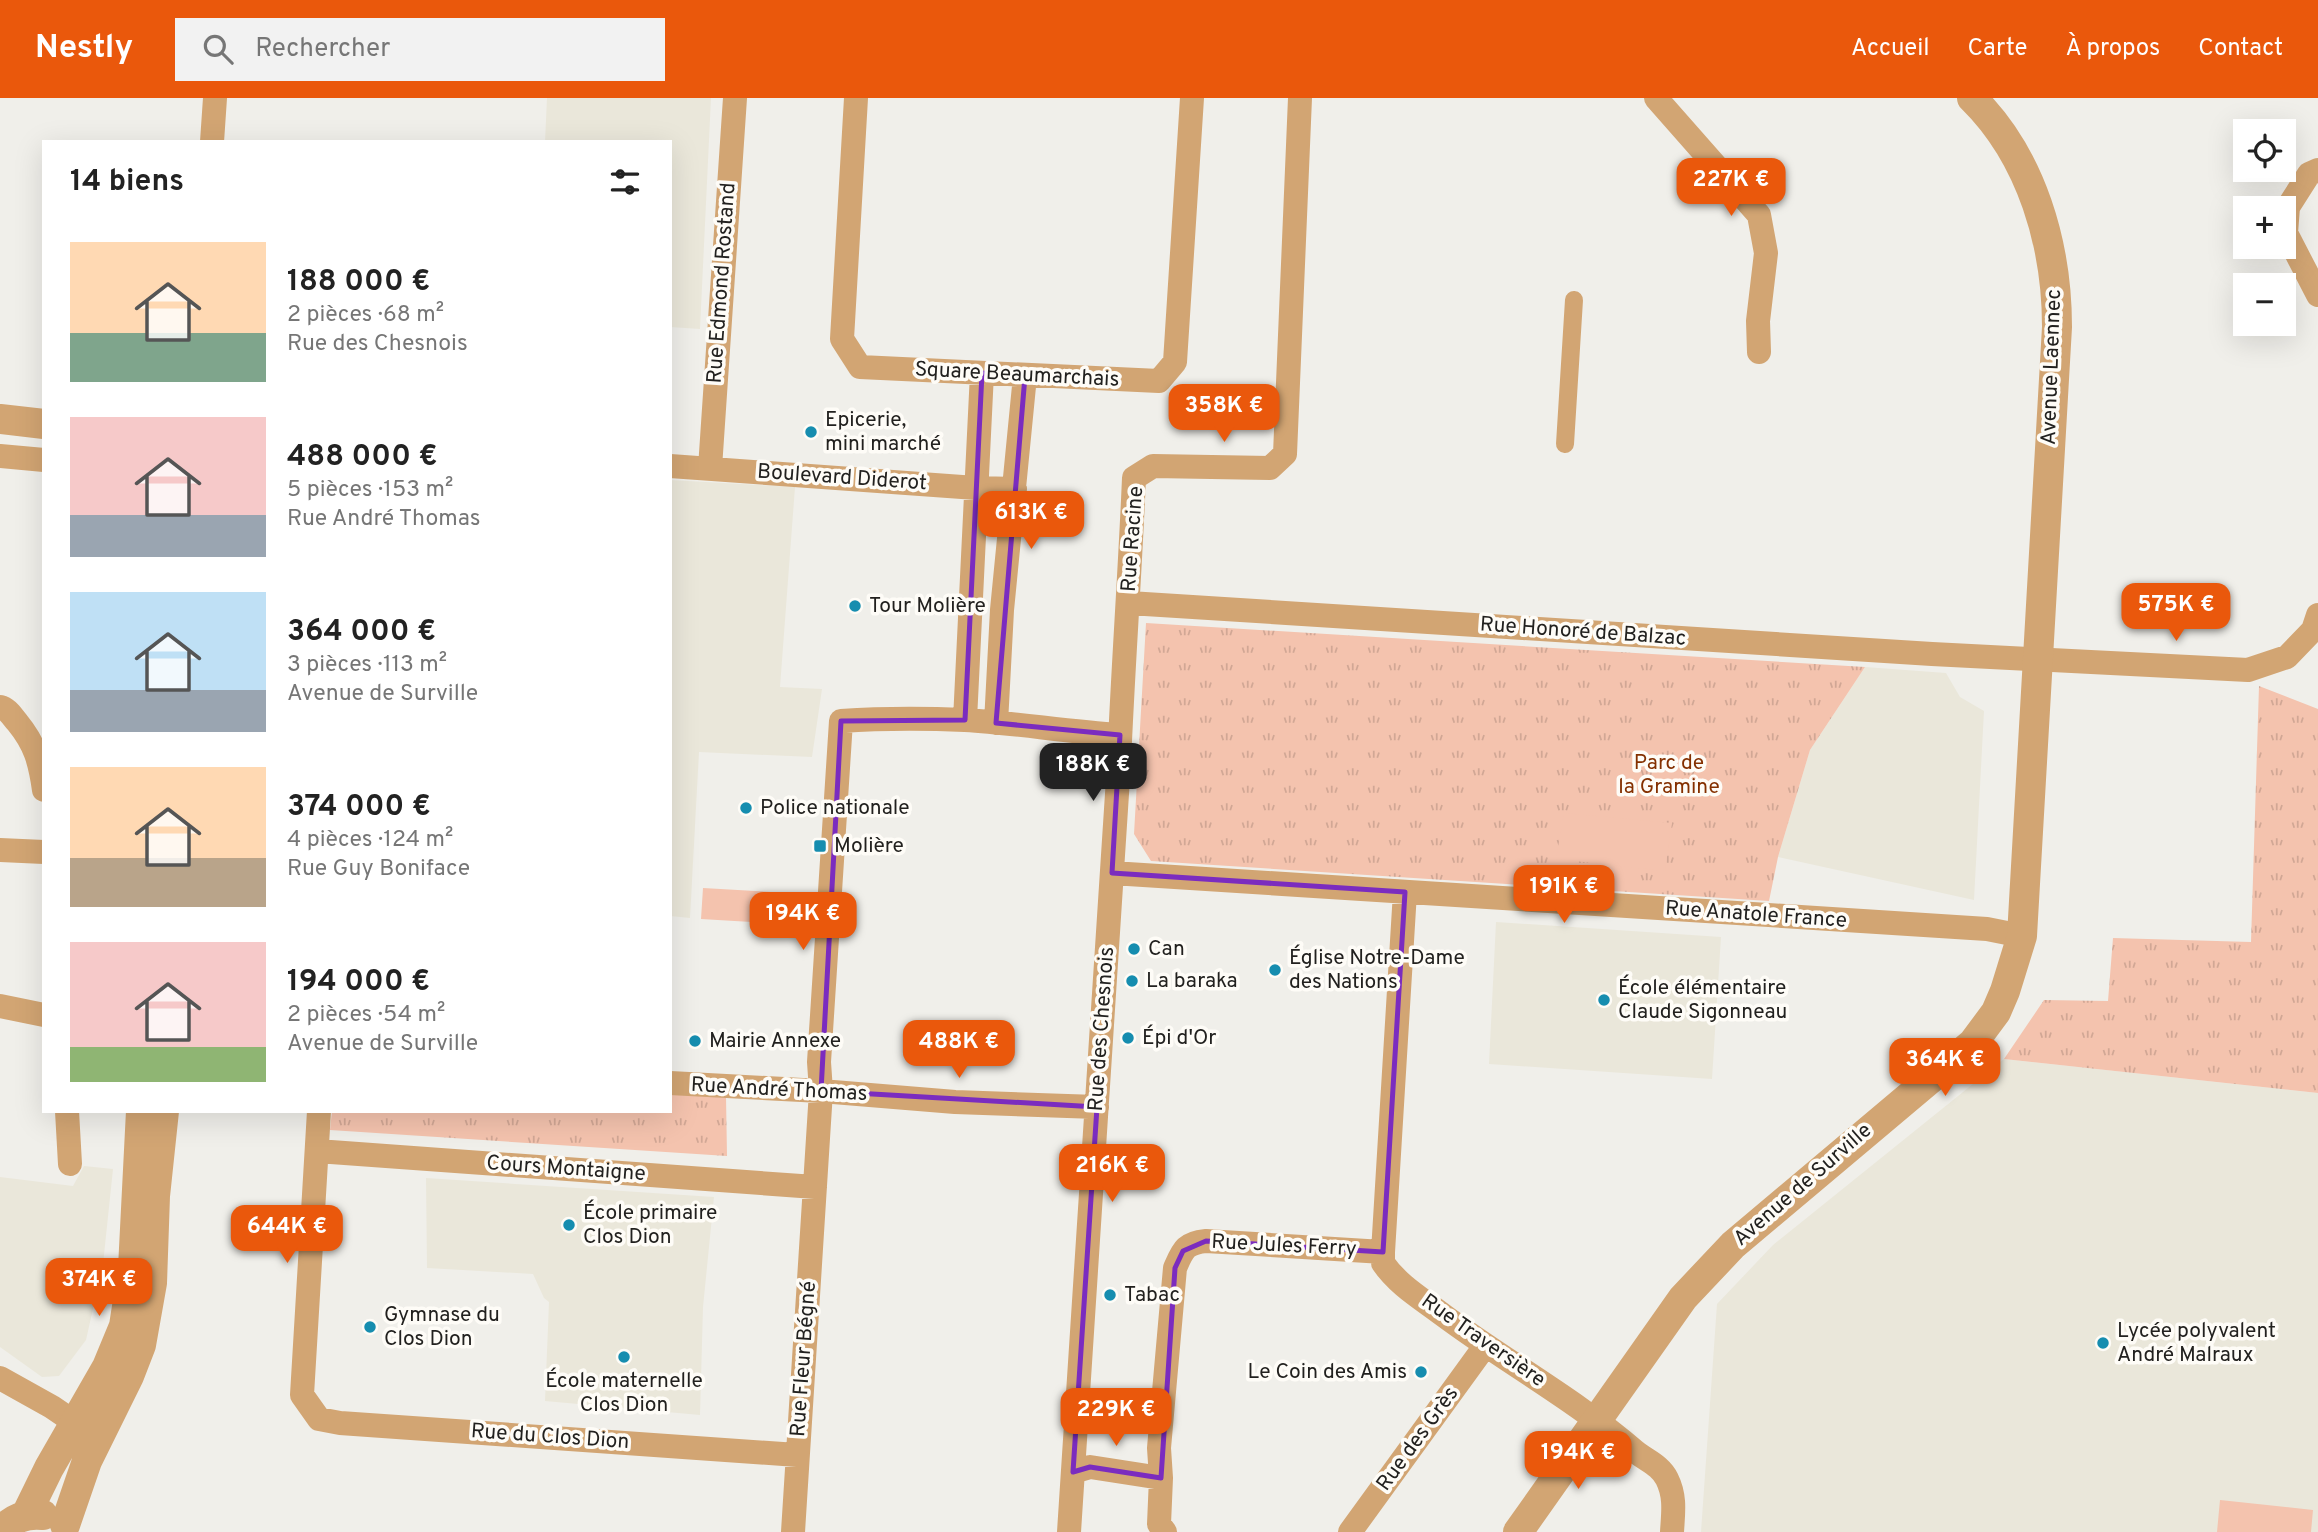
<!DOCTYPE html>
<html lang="fr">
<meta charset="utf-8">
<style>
:root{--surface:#fff;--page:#f2f2f2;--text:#222;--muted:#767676;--accent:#ea580c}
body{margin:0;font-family:Overpass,sans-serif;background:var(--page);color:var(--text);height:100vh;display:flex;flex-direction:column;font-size:26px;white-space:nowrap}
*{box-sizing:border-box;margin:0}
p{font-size:23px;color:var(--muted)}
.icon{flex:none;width:38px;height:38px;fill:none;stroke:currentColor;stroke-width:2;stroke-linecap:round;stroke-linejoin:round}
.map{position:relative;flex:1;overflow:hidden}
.drawer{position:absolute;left:42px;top:42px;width:630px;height:973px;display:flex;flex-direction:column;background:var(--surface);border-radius:0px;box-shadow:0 7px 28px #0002}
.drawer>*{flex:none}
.controls{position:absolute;left:2233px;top:21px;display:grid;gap:14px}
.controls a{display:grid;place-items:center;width:63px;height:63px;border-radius:0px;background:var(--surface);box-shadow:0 7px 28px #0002;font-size:35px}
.price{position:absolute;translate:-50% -60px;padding:0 16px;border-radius:14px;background:var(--accent);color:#fff;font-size:23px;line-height:46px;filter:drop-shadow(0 2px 4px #0008)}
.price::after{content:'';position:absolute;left:50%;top:42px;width:21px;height:16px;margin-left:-10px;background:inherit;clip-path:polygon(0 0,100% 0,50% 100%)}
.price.active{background:#222;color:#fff}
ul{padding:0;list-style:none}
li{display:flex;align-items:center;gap:21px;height:175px;padding:0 28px}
li span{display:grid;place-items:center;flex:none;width:196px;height:140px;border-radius:0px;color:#555}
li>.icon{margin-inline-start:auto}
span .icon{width:84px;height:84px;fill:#fffc;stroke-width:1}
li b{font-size:30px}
h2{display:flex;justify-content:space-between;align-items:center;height:84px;padding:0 28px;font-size:30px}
header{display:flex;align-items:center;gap:42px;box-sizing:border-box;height:98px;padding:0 35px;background:var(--accent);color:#fff}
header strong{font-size:33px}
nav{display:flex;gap:38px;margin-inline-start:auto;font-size:24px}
.search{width:490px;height:63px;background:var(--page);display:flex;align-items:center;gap:18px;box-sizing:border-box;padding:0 24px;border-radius:0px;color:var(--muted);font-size:26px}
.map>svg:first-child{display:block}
.built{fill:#eae7da}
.grass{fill:url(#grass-tufts)}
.pitch{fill:#f4c3ae}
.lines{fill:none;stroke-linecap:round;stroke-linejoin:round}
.pedestrian{stroke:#d2a573;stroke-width:18}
.minor{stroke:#d2a573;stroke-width:24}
.tertiary{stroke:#d2a573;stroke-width:30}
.marked{fill:none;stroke:#7b2cbf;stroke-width:5;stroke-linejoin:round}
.poi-dot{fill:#168daf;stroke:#fefcf7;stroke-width:2.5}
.labels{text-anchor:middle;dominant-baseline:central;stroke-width:7;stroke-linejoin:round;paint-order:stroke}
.street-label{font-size:21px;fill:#22211f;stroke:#fefcf7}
.poi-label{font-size:21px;fill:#22211f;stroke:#fefcf7;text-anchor:start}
.park-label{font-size:21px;fill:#843000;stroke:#fefcf7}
</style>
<header>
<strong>Nestly</strong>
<div class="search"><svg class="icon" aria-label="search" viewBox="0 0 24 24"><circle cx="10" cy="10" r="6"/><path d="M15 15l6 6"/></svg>Rechercher</div>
<nav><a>Accueil</a><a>Carte</a><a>À propos</a><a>Contact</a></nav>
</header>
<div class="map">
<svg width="2318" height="1434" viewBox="0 0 2318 1434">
<defs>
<pattern id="grass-tufts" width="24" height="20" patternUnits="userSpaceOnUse" patternTransform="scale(1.75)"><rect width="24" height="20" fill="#f4c3ae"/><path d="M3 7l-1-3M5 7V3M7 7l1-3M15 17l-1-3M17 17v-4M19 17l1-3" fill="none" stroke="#d1a795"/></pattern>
</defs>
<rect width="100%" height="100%" fill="#f0efea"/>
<path class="built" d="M547 0H711L700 231 670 229V44H545Z
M670 382 795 389 780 589 822 591 812 659 699 654 690 820 670 818Z
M1865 569 1946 575 1960 599 1984 613 1974 802 1778 759 1810 652Z
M1496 824 1721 839 1712 981 1489 966Z
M2004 961 2318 995V1434H1701L1717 1206 1773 1147Z
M84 1068 113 1071 103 1166 86 1242 59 1278 42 1279 0 1249V1079L73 1088Z
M426 1080 714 1099 703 1209 700 1317 545 1303 549 1204 544 1200 533 1176 427 1170Z"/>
<path class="grass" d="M1146 525 1865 569 1810 652 1778 759 1769 803 1151 763 1134 736Z
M2259 588 2318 611V995L2004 961 2044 902 2108 903 2113 840 2251 844Z
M670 995 726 998 727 1058 330 1032 332 1013H670Z"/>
<path class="pitch" d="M1564 715 1672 725 1665 773 1556 761Z
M703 790 771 794 769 825 701 821Z
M2220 1402 2313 1412 2311 1434H2217Z"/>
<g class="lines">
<path class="pedestrian" d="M1565 346 1574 202"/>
<path class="minor" d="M856 0 842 241 860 269 1159 283 1175 264 1192 0
M1656 0 1759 117 1766 155 1758 223 1759 254
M212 44 215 0
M2318 72 2309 76 2288 109 2286 135 2318 197
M0 358 44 362
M670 368 976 390 1015 391
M710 370 735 0
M1129 505 1932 556 2248 572 2287 559 2313 532 2318 517
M0 609C8 611 11 617 17 624 35 646 40 663 44 692
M965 622 982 275
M996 625 1002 512 1025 278
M0 752 44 754
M1112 775 1987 831 2022 838
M0 908 44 917
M670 985 821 993 955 1004 1097 1009
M67 1013 70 1066
M319 1013 302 1297 319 1321 340 1325 797 1357
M317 1053 815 1089
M1383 1154V1165C1398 1187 1422 1201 1443 1217 1506 1264 1576 1302 1636 1354 1647 1363 1660 1367 1667 1381 1676 1399 1673 1416 1672 1434
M0 1280 52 1309 74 1324
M1073 1374 1090 1369 1161 1380
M793 1434 821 993 819 964 841 623C883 620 923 620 965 622 1017 625 1068 634 1120 637
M1069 1434 1119 665C1123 570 1130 475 1134 380L1153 368 1270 370 1285 356 1300 0
M1165 1434 1159 1426 1161 1380 1159 1350 1175 1170C1183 1152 1185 1145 1206 1143L1383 1154 1405 794
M1350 1434 1485 1248"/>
<path class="tertiary" d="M0 321 44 326
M26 1417 49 1370 107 1269 124 1228 133 1170 141 1013
M65 1427 87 1363 129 1278 141 1247 152 1185 155 1098 164 1013
M0 1433C13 1421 25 1415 43 1417
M1518 1434 1683 1200 1733 1147 1973 945 1996 914 2005 893 2022 838 2057 229C2057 147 2032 59 1972 0"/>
</g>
<path class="marked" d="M982 275 1025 278 996 625 1120 637 1112 775 1405 794 1383 1154 1206 1143 1183 1153 1175 1170 1161 1380 1090 1369 1073 1374 1097 1009 821 993 841 623 965 622Z"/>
<g class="poi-dot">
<circle cx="811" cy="334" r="7"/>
<circle cx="855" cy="508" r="7"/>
<circle cx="746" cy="710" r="7"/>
<rect x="813" y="741" width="14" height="14" rx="3.5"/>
<circle cx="1134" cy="851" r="7"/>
<circle cx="1275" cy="872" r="7"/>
<circle cx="1132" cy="883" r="7"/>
<circle cx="1604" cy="902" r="7"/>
<circle cx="1128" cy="940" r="7"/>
<circle cx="695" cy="943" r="7"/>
<circle cx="569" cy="1127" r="7"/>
<circle cx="1110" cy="1197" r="7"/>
<circle cx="370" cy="1229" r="7"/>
<circle cx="2103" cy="1245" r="7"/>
<circle cx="624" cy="1259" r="7"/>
<circle cx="1421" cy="1274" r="7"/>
</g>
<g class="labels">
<g class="street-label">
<text transform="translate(722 185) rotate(-86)">Rue Edmond Rostand</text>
<text transform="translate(2052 269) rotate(-88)">Avenue Laennec</text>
<text transform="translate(1017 277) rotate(3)">Square Beaumarchais</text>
<text transform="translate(842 380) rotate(4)">Boulevard Diderot</text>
<text transform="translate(1133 441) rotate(-86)">Rue Racine</text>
<text transform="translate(1583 534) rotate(4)">Rue Honoré de Balzac</text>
<text transform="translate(1756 817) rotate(4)">Rue Anatole France</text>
<text transform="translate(1102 931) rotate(-86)">Rue des Chesnois</text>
<text transform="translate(779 992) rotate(3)">Rue André Thomas</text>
<text transform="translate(566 1071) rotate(4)">Cours Montaigne</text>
<text transform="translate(1803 1087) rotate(-41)">Avenue de Surville</text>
<text transform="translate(1284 1148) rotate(3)">Rue Jules Ferry</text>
<text transform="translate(1483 1243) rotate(35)">Rue Traversière</text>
<text transform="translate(804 1261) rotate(-86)">Rue Fleur Bégné</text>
<text transform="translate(550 1339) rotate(4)">Rue du Clos Dion</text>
<text transform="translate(1418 1341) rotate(-54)">Rue des Grès</text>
</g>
<g class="poi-label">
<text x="825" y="322">Epicerie,<tspan x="825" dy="24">mini marché</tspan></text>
<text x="869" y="508">Tour Molière</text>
<text x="760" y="710">Police nationale</text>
<text x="834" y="748">Molière</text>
<text x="1148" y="851">Can</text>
<text x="1289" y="860">Église Notre-Dame<tspan x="1289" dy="24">des Nations</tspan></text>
<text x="1146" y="883">La baraka</text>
<text x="1618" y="890">École élémentaire<tspan x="1618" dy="24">Claude Sigonneau</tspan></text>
<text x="1142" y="940">Épi d'Or</text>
<text x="709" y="943">Mairie Annexe</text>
<text x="583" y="1115">École primaire<tspan x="583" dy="24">Clos Dion</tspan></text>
<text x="1124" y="1197">Tabac</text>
<text x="384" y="1217">Gymnase du<tspan x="384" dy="24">Clos Dion</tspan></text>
<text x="2117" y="1233">Lycée polyvalent<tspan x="2117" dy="24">André Malraux</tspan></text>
<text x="1407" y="1274" text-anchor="end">Le Coin des Amis</text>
<text x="624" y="1283" text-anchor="middle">École maternelle<tspan x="624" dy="24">Clos Dion</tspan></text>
</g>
<g class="park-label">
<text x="1669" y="665">Parc de<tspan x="1669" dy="24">la Gramine</tspan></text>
</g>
</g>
</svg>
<div class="controls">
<a><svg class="icon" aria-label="locate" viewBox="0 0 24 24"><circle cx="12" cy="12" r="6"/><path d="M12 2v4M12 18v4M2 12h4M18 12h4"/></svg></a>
<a>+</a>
<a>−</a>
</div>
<b class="price" style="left:1731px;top:120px">227K €</b>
<b class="price" style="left:1224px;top:346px">358K €</b>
<b class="price" style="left:1031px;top:453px">613K €</b>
<b class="price" style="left:2176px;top:545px">575K €</b>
<b class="price active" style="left:1093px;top:705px">188K €</b>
<b class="price" style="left:1564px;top:827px">191K €</b>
<b class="price" style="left:803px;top:854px">194K €</b>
<b class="price" style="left:959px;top:982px">488K €</b>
<b class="price" style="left:1945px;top:1000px">364K €</b>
<b class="price" style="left:1112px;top:1106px">216K €</b>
<b class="price" style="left:287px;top:1167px">644K €</b>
<b class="price" style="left:99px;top:1220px">374K €</b>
<b class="price" style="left:1116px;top:1350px">229K €</b>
<b class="price" style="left:1578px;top:1393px">194K €</b>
<section class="drawer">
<h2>14 biens<svg class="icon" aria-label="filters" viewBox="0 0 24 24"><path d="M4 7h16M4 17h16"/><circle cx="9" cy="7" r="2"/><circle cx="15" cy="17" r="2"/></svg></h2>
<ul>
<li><span style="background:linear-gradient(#ffd9b3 65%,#7fa58c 0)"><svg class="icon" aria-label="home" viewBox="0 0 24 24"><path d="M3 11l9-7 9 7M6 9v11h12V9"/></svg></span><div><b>188 000 €</b><p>2 pièces · 68 m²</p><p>Rue des Chesnois</p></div></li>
<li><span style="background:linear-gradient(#f6c9c9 70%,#9aa5b1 0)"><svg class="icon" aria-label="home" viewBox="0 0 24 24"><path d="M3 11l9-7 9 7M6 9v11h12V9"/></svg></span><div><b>488 000 €</b><p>5 pièces · 153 m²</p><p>Rue André Thomas</p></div></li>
<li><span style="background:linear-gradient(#bfe0f5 70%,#9aa5b1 0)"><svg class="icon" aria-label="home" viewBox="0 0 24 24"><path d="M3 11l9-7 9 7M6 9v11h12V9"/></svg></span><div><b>364 000 €</b><p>3 pièces · 113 m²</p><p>Avenue de Surville</p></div></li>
<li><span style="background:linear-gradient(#ffd9b3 65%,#b9a48a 0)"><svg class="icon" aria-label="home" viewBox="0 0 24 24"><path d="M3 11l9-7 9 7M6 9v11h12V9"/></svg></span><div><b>374 000 €</b><p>4 pièces · 124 m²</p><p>Rue Guy Boniface</p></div></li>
<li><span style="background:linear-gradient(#f6c9c9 75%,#8fb573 0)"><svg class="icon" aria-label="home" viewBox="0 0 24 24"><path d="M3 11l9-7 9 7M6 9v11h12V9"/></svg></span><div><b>194 000 €</b><p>2 pièces · 54 m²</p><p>Avenue de Surville</p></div></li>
</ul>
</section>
</div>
